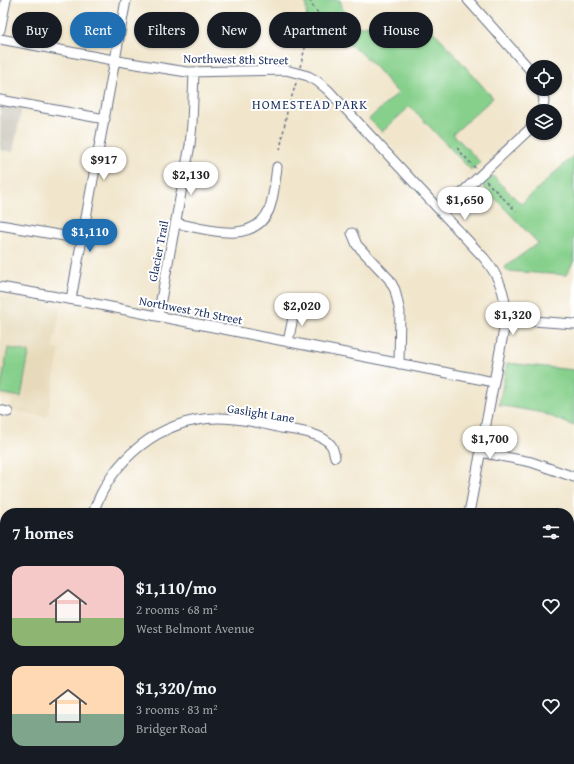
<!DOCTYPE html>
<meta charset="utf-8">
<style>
:root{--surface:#171b24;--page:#242831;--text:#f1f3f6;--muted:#9ea1a6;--accent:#1f6fb2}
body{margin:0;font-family:"Gentium Book Plus",serif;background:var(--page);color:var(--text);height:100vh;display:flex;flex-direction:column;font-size:15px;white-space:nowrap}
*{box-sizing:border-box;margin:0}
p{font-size:13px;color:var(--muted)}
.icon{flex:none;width:22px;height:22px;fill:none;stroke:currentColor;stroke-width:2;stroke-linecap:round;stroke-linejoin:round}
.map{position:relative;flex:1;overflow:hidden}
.sheet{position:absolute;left:0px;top:508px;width:574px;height:256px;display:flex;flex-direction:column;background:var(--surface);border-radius:16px 16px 0 0;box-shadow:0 1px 3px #0004}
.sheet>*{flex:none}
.top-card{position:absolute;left:12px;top:12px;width:550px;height:36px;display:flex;gap:8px}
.buttons{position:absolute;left:526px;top:60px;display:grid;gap:8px}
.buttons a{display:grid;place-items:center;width:36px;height:36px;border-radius:50%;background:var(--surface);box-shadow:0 1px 3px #0004;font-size:20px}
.price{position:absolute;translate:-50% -34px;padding:0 9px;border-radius:14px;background:#fff;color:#222;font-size:13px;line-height:26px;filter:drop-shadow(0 1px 2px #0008)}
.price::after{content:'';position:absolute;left:50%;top:24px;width:12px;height:9px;margin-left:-6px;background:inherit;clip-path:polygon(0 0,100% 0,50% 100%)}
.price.current{background:var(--accent);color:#fff}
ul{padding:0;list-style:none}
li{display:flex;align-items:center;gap:12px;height:100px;padding:0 12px}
li span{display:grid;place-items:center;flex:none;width:112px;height:80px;border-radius:12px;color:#555}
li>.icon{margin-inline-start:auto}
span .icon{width:48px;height:48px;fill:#fffc;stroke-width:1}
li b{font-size:17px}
h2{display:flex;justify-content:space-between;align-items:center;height:48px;padding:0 12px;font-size:17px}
.tag{padding:0 14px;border-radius:18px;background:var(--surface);box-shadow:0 1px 3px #0004;font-size:14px;line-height:36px}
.tag.current{background:var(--accent);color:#fff}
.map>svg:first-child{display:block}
.built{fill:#e7daba}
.industrial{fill:#c8c4b8}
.green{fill:#87d08c;stroke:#518075}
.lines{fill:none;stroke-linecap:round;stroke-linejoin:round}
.minor-casing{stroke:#666f84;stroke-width:11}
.path{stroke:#666f84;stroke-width:1.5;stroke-dasharray:3 3;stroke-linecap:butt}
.minor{stroke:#fff;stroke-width:9}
.labels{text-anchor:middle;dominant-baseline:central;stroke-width:4;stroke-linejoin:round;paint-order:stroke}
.street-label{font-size:12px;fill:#1b2f5e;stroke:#fff}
.neighbourhood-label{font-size:13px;letter-spacing:1px;fill:#1b2f5e;stroke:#fff}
</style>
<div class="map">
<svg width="574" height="764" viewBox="0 0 574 764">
<rect width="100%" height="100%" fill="#fff"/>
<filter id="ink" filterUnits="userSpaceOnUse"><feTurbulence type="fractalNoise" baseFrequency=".025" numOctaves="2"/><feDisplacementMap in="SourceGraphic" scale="8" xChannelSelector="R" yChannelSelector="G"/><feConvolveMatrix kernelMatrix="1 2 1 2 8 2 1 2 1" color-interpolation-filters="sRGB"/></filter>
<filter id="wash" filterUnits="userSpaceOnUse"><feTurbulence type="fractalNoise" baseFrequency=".012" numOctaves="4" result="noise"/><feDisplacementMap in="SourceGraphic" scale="16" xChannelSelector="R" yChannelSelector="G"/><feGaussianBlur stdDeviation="0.9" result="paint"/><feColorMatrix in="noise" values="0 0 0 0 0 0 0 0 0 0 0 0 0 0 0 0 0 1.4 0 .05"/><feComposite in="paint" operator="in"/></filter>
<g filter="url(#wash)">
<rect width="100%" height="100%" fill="#f1e6cc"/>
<path class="built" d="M0 296 61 307 53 348 60 349 47 417 10 410 12 399 0 397Z"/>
<path class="industrial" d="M0 103 22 107 13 152 0 150Z"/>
<path class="green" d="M313 0H340L347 21 357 27 388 22 402 21 415 23 429 28 440 38 493 98 453 134 480 162 471 170 410 106 382 132 369 119 398 93C385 79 373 63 359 51 349 43 320 32 307 32L306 2Z
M574 155V261L566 275 507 271 505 267 538 243 482 185 493 176 521 204Z
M8 348 29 352 21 397 0 393Z
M507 363 574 370V426L543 413 499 405Z"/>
</g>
<g filter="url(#ink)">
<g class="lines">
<g class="minor-casing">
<path id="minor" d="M468 0 533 73
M0 30 6 0
M0 39 124 62 187 72 286 70 308 76 317 81 328 90 484 258C500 277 508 299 505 324L469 513
M0 100 105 119
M542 111 544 101 542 89
M441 212 533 126
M176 223C204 229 253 246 269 210 274 197 275 181 277 167
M0 225 82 239
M352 233 357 245 389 279 395 290 400 312 399 364
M0 287 80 301 494 382
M71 299 126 0
M158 316 190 145 192 124 194 72
M505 319 574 324
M288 342 295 308
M0 410 8 412
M480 452 531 462 574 477
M93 513C112 459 159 419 218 418 239 418 260 423 281 428 295 430 322 433 331 445 333 448 334 453 335 457
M569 567 574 569
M569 680 574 679
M0 689 5 661
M0 757 5 758
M11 759 36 764
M46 764 47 759
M123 764 124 759
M208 764 212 759
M335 764V759
M422 764 423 759
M510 764 511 759"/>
</g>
<path class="path" d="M310 0C313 14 337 27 349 36
M300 67 309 33 328 21
M457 148 476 169
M280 150 287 112 297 80
M486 181 516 211
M227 759 233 764
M159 764V759
M293 764V759"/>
<use href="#minor" class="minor"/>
</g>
</g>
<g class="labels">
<g class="street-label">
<text transform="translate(236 59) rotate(1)">Northwest 8th Street</text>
<text transform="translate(158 251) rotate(-79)">Glacier Trail</text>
<text transform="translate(191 310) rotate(11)">Northwest 7th Street</text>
<text transform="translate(261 413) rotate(9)">Gaslight Lane</text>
</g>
<g class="neighbourhood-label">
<text x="310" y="104">HOMESTEAD PARK</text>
</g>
</g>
</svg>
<div class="buttons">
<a><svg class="icon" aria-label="locate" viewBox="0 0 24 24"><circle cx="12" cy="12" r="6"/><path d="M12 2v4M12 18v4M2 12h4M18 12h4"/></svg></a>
<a><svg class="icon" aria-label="layers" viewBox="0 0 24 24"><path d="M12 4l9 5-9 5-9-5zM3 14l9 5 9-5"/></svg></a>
</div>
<b class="price" style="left:104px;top:181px">$917</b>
<b class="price" style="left:191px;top:196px">$2,130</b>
<b class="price" style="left:465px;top:221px">$1,650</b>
<b class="price current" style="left:90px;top:253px">$1,110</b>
<b class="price" style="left:302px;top:327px">$2,020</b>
<b class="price" style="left:513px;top:336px">$1,320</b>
<b class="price" style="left:490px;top:460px">$1,700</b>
<div class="top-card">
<a class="tag">Buy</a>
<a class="tag current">Rent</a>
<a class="tag">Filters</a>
<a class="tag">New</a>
<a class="tag">Apartment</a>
<a class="tag">House</a>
</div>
<section class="sheet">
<h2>7 homes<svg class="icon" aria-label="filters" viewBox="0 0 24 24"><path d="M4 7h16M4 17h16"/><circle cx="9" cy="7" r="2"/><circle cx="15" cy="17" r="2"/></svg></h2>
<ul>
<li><span style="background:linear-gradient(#f6c9c9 65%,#8fb573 0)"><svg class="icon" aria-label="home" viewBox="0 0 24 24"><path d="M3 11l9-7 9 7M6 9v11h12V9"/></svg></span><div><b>$1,110/mo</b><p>2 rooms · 68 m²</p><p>West Belmont Avenue</p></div><svg class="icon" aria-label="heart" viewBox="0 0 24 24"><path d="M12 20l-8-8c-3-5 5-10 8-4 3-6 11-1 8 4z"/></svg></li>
<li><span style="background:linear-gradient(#ffd9b3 60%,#7fa58c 0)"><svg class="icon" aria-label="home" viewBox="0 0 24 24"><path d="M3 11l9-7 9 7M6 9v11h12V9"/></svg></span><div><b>$1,320/mo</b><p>3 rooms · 83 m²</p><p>Bridger Road</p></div><svg class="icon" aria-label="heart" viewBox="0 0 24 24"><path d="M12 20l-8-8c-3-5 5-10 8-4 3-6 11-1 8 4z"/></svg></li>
</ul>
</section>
</div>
